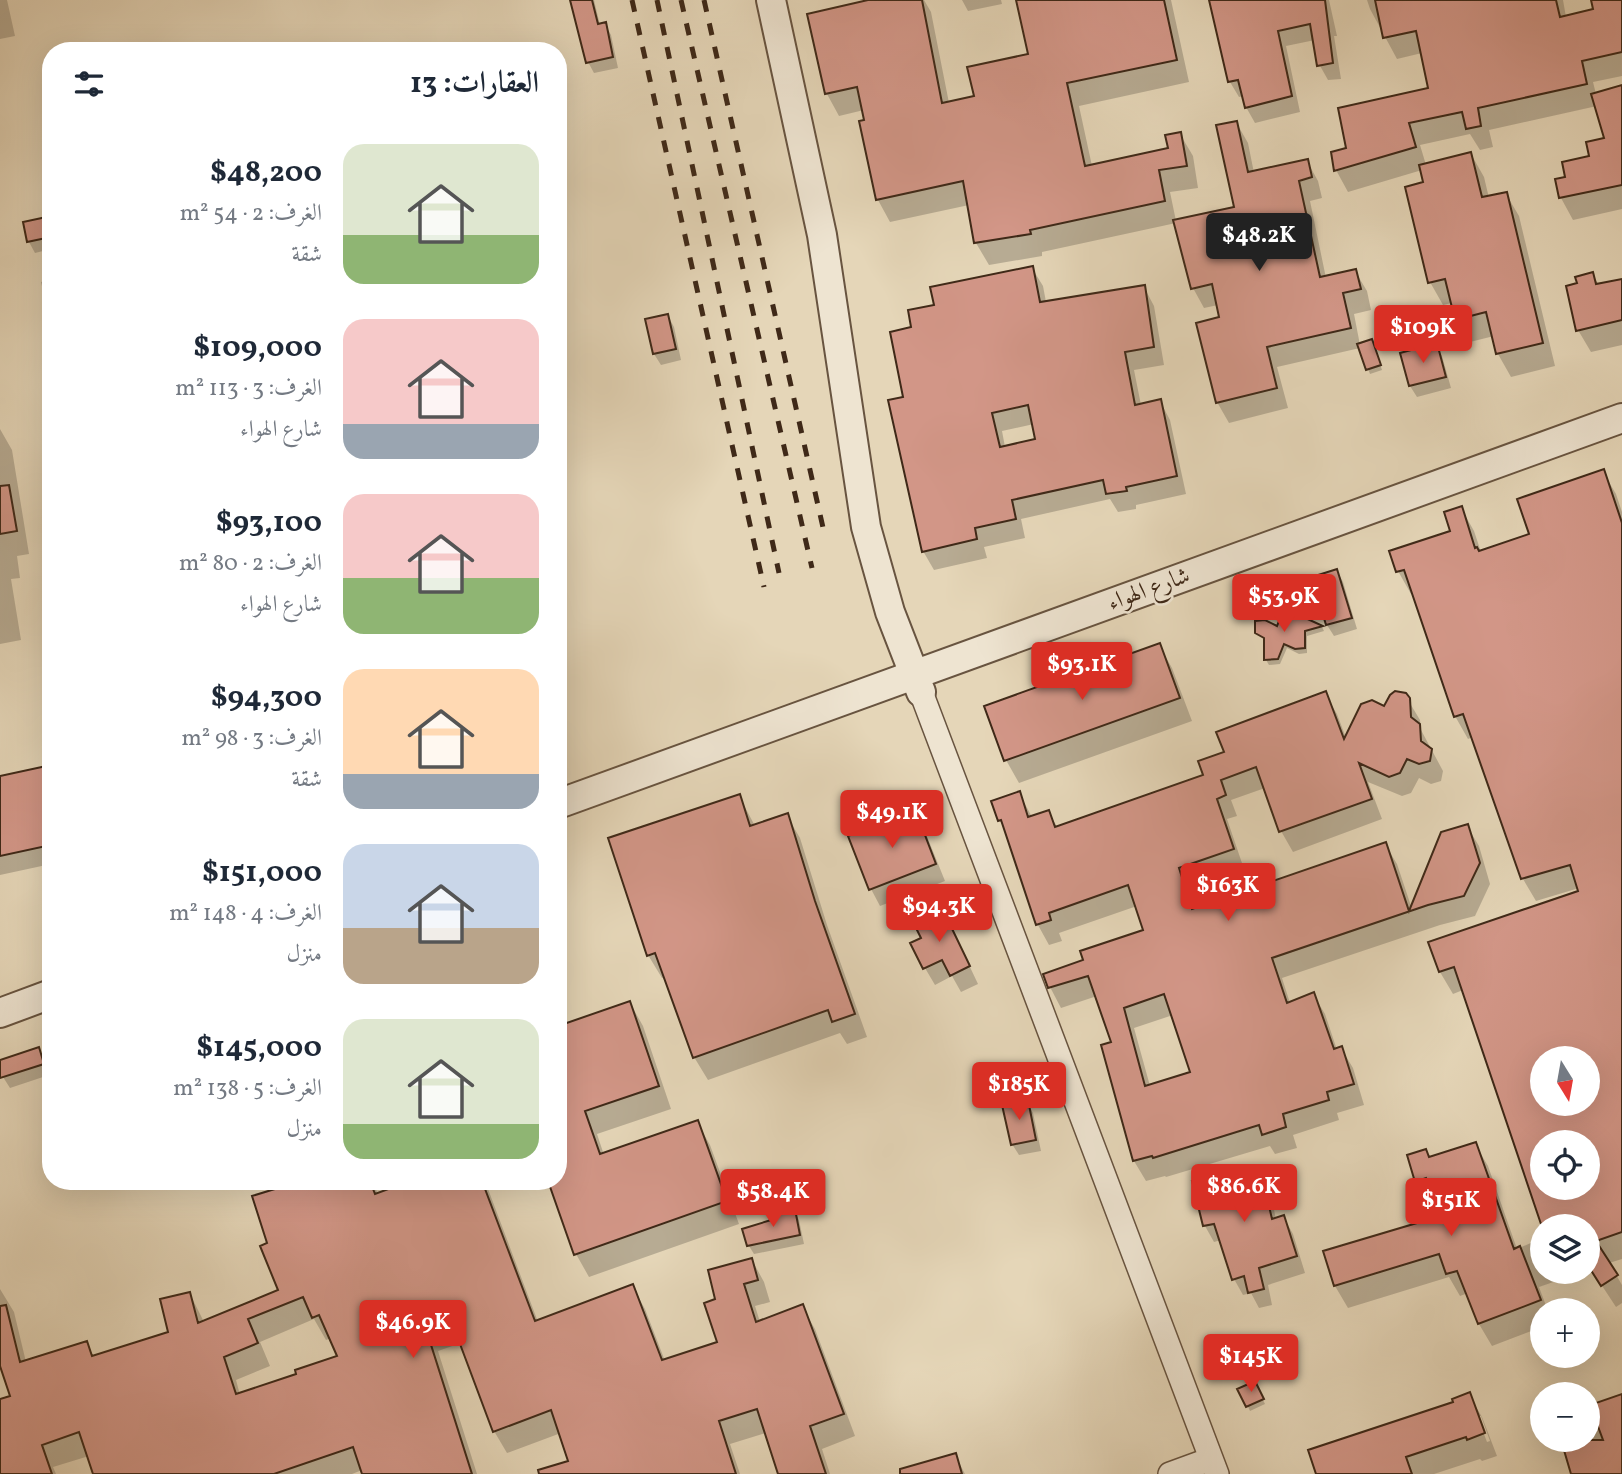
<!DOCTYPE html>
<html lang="ar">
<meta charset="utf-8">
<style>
:root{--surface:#fff;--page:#f6f6f7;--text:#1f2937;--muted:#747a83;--accent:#d93025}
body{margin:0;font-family:Vollkorn,Amiri,serif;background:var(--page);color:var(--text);direction:rtl;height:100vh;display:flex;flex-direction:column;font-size:26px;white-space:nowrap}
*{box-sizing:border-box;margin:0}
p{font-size:23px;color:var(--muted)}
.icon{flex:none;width:38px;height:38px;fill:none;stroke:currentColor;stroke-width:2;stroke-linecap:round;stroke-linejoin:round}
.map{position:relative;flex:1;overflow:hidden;direction:ltr}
.side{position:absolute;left:42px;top:42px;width:525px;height:1148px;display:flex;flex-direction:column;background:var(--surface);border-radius:28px;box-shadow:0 7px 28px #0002;direction:rtl}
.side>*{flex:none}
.needle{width:46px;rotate:169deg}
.controls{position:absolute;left:1530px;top:1046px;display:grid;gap:14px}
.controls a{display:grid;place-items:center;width:70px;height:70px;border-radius:50%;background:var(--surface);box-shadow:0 7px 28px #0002;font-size:35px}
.price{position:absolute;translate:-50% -60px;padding:0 16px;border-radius:7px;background:var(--accent);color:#fff;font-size:23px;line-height:46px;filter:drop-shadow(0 2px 4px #0008)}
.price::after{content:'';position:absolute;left:50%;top:42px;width:21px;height:16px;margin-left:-10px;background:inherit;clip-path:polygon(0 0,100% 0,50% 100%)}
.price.selected{background:#222;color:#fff}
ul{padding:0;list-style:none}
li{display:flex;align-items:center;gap:21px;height:175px;padding:0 28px}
li span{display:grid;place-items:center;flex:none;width:196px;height:140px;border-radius:21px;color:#555}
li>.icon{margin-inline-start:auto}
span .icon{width:84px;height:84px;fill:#fffc;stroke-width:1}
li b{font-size:30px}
h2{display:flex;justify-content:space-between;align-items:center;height:84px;padding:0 28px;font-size:30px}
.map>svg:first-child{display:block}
.shadow{fill:#0003;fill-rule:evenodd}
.building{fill:#d29687;stroke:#3f2918;stroke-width:2;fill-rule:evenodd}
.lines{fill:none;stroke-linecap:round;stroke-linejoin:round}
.minor-casing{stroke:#685440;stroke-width:26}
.tertiary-casing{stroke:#685440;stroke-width:32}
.minor{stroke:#eee4d1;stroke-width:23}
.tertiary{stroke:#eee4d1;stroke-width:28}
.rail{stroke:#3f2918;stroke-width:5;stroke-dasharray:12 12;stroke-linecap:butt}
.labels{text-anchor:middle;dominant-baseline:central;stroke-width:5;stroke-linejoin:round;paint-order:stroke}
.street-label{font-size:24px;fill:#3f2918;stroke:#eee4d1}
</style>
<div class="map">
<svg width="1622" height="1474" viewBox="0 0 1622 1474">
<rect width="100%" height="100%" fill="#e5d6b8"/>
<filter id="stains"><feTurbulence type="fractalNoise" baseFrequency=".00286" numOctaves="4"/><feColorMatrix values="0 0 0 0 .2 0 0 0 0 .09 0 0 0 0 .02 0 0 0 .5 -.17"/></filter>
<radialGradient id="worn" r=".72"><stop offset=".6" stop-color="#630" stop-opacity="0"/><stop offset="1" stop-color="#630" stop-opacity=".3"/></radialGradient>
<path class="shadow" d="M0 0H7L15 36 0 39Z
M572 0H594L600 25 605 24 611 35 618 68 594 73 588 62Z
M876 0H924L931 12 949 103 976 97 1030 56 1018 0H1171L1189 82 1079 106 1092 166 1170 150 1180 134 1193 156 1198 188 1170 192 1176 221 1237 208 1236 122 1248 143 1254 173 1307 161 1318 181 1322 198 1310 201 1326 278 1355 271 1367 291 1371 310 1354 314 1360 345 1374 346 1382 370 1370 374 1360 348 1277 367 1288 408 1229 423 1217 402 1221 318 1218 305 1204 308 1193 288 1176 223 1042 252V256L989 265 976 243 969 205 890 222 878 200 861 122 866 121 864 110 839 116 827 94Z
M962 0H1001L1002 4 968 11Z
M1216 0H1329L1337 36H1334L1341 79 1328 80 1319 64 1315 40 1286 46 1300 112 1255 123 1246 107 1244 96 1239 97 1230 82 1211 1Z
M1367 0H1563L1566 17 1595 11 1592 0H1622V76L1593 82 1596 94 1622 87V209L1573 220 1561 198 1557 180 1567 178 1591 158 1606 139 1597 106 1489 130 1493 147 1480 150 1470 134 1420 145 1426 165 1471 154 1484 177 1489 198 1506 194 1519 216 1555 366 1511 377 1498 354 1494 336 1470 342 1456 319 1452 303 1443 305 1430 282 1426 183 1422 170 1348 192 1336 170 1348 149 1430 90 1422 53 1397 59 1370 9Z
M558 215 562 233 558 234Z
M51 218V249L35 253 29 242Z
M1032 268 1043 286 1046 302 1144 287 1154 306 1164 365 1134 370 1141 405 1160 401 1170 420 1186 494 1136 505V509L1118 512 1110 499 1021 519 1025 538 984 547 987 558 934 570 923 551 905 398 913 329 936 306ZM1034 424 1038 440 1005 447 1002 431Z
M1592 274 1599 285 1622 281V345L1591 352 1578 330 1579 285Z
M51 279V322L41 282Z
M668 316 674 327 681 360 661 365 654 354 647 321Z
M1436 345 1442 356 1451 388 1417 397 1410 386 1402 354Z
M0 429 12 450 29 554 17 556 20 578 11 579 21 640 0 644Z
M1603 472 1616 494 1622 512V1259L1609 1263 1622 1285V1303L1616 1307 1591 1269 1587 1270V1227H1544L1463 990 1453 994 1440 972 1431 943 1580 892 1579 888 1536 901 1523 879 1473 737 1468 739 1455 716 1414 593 1411 594 1398 571 1452 532 1461 508 1474 531 1481 552 1532 535ZM1542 1059H1587V1104H1542ZM1542 1143H1587V1188H1542Z
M1337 571 1343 582 1357 629 1334 636 1327 625Z
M1290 613 1322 627 1324 631 1307 636V653L1299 654 1287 648 1280 664 1269 665 1266 660V641L1257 633 1278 628Z
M1159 645 1172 668 1192 721 1019 783 1006 760 987 707Z
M1325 694 1337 714 1346 738 1405 695 1420 720 1421 730 1443 771 1441 781 1431 784 1419 778 1411 793 1402 796 1368 782 1382 819 1293 852 1281 831 1265 788 1231 800 1237 816 1227 819 1244 869 1189 888 1196 909 1385 844 1397 864 1412 909 1467 826 1479 846 1490 884 1475 916 1440 925 1282 978 1290 1003 1313 994 1325 1014 1337 1050 1341 1048 1353 1068 1364 1105 1337 1113 1339 1120 1293 1135 1297 1148 1275 1154 1270 1146 1166 1177 1165 1176 1146 1181 1134 1161 1113 1044 1097 996 1061 1008 1050 987 1085 961 1145 931 1137 906 1059 933 1062 941 1049 945 1038 925 1008 835 1000 820 1019 793 1032 817 1048 812 1058 828 1205 776 1226 753ZM1173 1015 1193 1073 1150 1086 1134 1028Z
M51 767V864L0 875V778Z
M739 796 755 826 787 816 800 838 827 925 867 1037 847 1044 840 1033 708 1080 694 1057 666 977 662 978 648 955Z
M914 812 924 829 945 881 880 906 871 889 850 837Z
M952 929 978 984 961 992 952 976 935 985 925 968Z
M630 1003 643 1026 671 1109 597 1134 604 1155 697 1122 710 1145 739 1224 589 1277 576 1254 558 1181V1028Z
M38 1049 49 1075 10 1088 3 1077 0 1062Z
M1027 1102 1033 1113 1041 1151 1019 1155 1012 1144Z
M1475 1144 1488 1166 1517 1249 1542 1238V1272H1582L1539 1287 1548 1311H1542V1327L1492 1346 1479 1324 1468 1293 1460 1296 1449 1277 1348 1308 1335 1286 1440 1213 1436 1201 1429 1203 1417 1181 1430 1159Z
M1251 1169 1272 1199 1276 1220 1284 1218 1293 1234 1305 1273 1268 1285 1272 1305 1259 1308 1251 1293 1243 1295 1234 1279 1221 1240 1214 1242 1205 1226Z
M276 1181H373L378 1195 415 1181H485L538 1322 632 1286 645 1309 665 1361 720 1343 717 1300 752 1260 764 1282 770 1302 755 1306 760 1322 802 1307 815 1329 855 1436 822 1449 830 1474H779L766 1433 730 1444 740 1474H557L570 1462 561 1433 507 1453 494 1431 461 1343 438 1351 477 1474H364L362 1470 352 1474H95L89 1456 53 1467 56 1474H0V1401L12 1397 0 1360V1289L14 1312 26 1362 86 1343 94 1357 170 1333 190 1294 204 1322 280 1291 269 1244 279 1190ZM314 1319 326 1340 331 1338 339 1357 298 1375 240 1395 236 1380 270 1366 260 1342Z
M794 1211 799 1220 804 1244 754 1254 749 1246 773 1221Z
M1257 1388 1265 1404 1250 1411 1240 1390Z
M1469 1395 1482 1417 1497 1456 1482 1461 1480 1459 1434 1474H1318ZM1477 1416H1481L1490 1441 1487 1442Z
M1622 1396V1474H1574L1587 1440V1421L1597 1419Z
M955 1455 965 1474H904Z"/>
<path class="building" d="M570 0H592L598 24 606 22 613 57 586 63Z
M868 0H922L942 103 974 96 967 67 1028 54 1016 0H1164L1177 60 1067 83 1085 166 1168 148 1165 135 1181 132 1187 166 1159 170 1165 201 1030 230 1031 234 974 243 963 181 876 200 859 121 864 120 857 87 825 94 807 14Z
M1209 0H1325L1333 63 1317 66 1310 24 1278 31 1292 96 1245 108 1238 80 1228 82Z
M1375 0H1556L1560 17 1593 9 1591 0H1622V52L1582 61 1587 84 1478 108 1481 126 1466 129 1462 112 1409 123 1416 147 1334 171 1331 152 1346 148 1338 108 1428 88 1416 31 1383 38Z
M1622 85V185L1559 198 1555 179 1565 177 1562 162 1589 156 1586 142 1604 138 1591 94Z
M1237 121 1248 172 1308 159 1312 177 1299 181 1320 277 1356 269 1361 289 1343 293 1351 328 1267 347 1277 388 1216 403 1196 323 1219 317 1212 284 1191 289 1173 220 1234 207 1216 125Z
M1471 152 1482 197 1507 192 1543 343 1496 354 1486 312 1455 320 1445 279 1428 283 1405 187 1423 182 1419 165Z
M51 216V237L27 242 23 222Z
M1033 266 1040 302 1145 285 1154 347 1125 352 1135 405 1161 399 1177 476 1126 487 1127 491 1106 494 1103 480 1012 500 1016 519 975 528 977 539 922 552 888 400 903 397 890 332 911 327 908 310 934 305 930 287ZM1028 405 1035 439 1000 447 992 413Z
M1593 272 1596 284 1622 279V320L1576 331 1566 286 1577 283 1575 277Z
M668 314 676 349 653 354 645 319Z
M1372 339 1381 365 1366 370 1357 344Z
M1437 343 1446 377 1409 386 1400 353Z
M1604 469 1622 523V1232L1596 1241 1618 1275 1601 1286 1587 1264V1227H1542L1454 967 1439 972 1428 942 1578 891 1570 865 1521 879 1463 714 1454 717 1404 570 1396 572 1389 551 1450 531 1444 512 1462 506 1475 548 1477 547 1479 551 1529 534 1517 499ZM1542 1059H1587V1104H1542ZM1542 1143H1587V1188H1542Z
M9 485 17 531 0 534V486Z
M1337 569 1352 618 1326 625 1312 577Z
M1283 611H1290L1323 626 1305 631V648L1295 649 1284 644 1278 659 1264 660V638L1255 633V621L1265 620 1277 626Z
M1160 643 1180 698 1004 761 984 706Z
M1326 691 1344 739 1361 704 1372 700 1384 706 1390 695 1395 691 1406 693 1410 698 1411 717 1420 724 1421 741 1432 749 1430 761 1419 764 1407 759 1400 773 1389 777 1359 763 1372 799 1279 832 1256 767 1221 780 1226 795 1217 799 1234 849 1179 868 1192 909 1386 842 1409 911 1441 832 1468 824 1480 863 1464 896 1428 905 1272 958 1287 1003 1314 992 1334 1049 1342 1046 1354 1084 1327 1092 1329 1100 1283 1114 1286 1127 1262 1135 1259 1125 1153 1158 1152 1156 1133 1161 1101 1045 1111 1042 1088 976 1048 988 1043 974 1083 960 1080 951 1143 930 1128 885 1049 913 1051 920 1036 925 1001 820 998 821 991 801 1020 791 1028 817 1049 810 1055 827 1203 775 1198 761 1224 752 1216 732ZM1164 994 1190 1072 1145 1086 1124 1008Z
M51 765V845L0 856V776Z
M740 794 750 826 788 813 815 901 855 1014 832 1022 828 1010 693 1058 655 953 647 956 608 838Z
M915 809 936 864 869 890 848 836Z
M943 910 970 966 950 976 942 960 923 969 910 943 921 938 914 924Z
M630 1001 659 1086 585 1111 600 1154 698 1120 727 1201 574 1255 548 1181H558V1026Z
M39 1047 44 1064 0 1078V1060Z
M1028 1100 1036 1140 1011 1145 1002 1105Z
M1476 1142 1514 1249 1520 1246 1541 1300 1478 1324 1457 1271 1446 1274 1439 1254 1334 1286 1323 1251 1427 1220 1426 1216 1438 1212 1426 1178 1415 1182 1407 1155 1426 1149 1429 1157Z
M1252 1167 1255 1182 1263 1180 1272 1219 1284 1215 1297 1256 1259 1268 1264 1289 1248 1293 1244 1276 1232 1280 1214 1224 1203 1226 1192 1181Z
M301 1181H370L375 1194 410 1181H482L535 1321 633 1284 662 1360 717 1342 704 1303 715 1299 708 1270 752 1258 758 1280 744 1284 756 1322 803 1304 844 1414 810 1426 826 1474H778L757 1409 719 1421 736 1474H539L538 1470 568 1461 551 1410 493 1432 451 1320 426 1329 472 1474H362L353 1447 274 1474H93L79 1432 42 1445 52 1474H0V1399L10 1396 0 1366V1306L6 1305 20 1362 87 1341 92 1356 168 1332 160 1299 190 1292 198 1323 278 1290 260 1246 267 1243 252 1196ZM303 1297 312 1318 319 1315 337 1356 295 1370 296 1374 236 1394 224 1357 258 1343 248 1319Z
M795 1209 800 1235 747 1246 742 1229 771 1220 769 1214Z
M1255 1381 1264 1399 1246 1407 1237 1389Z
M1470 1392 1485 1433 1467 1440 1466 1437 1406 1457 1412 1474H1316L1308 1450 1453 1402 1452 1399Z
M1622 1394V1474H1571L1561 1440H1603L1590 1405Z
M956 1453 962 1474H900V1469Z"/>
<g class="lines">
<g class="minor-casing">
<path id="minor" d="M921 692 1217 1474
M1170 1474 1211 1459"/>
</g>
<g class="tertiary-casing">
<path id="tertiary" d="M771 0 822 235 866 527 890 612 921 692
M558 804 1622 418
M0 1013 51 994"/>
</g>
<use href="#minor" class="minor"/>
<use href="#tertiary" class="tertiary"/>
<path class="rail" d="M632 0 764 587
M657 0 779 573
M681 0 812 568
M704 0 824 532"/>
</g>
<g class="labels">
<g class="street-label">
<text transform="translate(1149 590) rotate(-20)">شارع الهواء</text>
</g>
</g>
<rect width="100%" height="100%" filter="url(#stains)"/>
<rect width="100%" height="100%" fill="url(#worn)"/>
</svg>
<div class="controls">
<a><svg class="needle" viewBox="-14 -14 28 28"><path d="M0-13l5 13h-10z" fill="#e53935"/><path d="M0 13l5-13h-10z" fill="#747a83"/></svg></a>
<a><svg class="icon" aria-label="locate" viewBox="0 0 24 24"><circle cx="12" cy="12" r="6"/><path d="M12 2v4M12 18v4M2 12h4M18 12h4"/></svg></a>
<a><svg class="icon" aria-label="layers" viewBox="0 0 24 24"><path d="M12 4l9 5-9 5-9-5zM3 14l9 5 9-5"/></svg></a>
<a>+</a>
<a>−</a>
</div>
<b class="price selected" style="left:1259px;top:273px">$48.2K</b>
<b class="price" style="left:1423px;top:365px">$109K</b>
<b class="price" style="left:1284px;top:634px">$53.9K</b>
<b class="price" style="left:1082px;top:702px">$93.1K</b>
<b class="price" style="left:892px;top:850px">$49.1K</b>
<b class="price" style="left:1228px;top:923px">$163K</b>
<b class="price" style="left:939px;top:944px">$94.3K</b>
<b class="price" style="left:1019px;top:1122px">$185K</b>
<b class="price" style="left:1244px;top:1224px">$86.6K</b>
<b class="price" style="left:773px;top:1229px">$58.4K</b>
<b class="price" style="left:1451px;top:1238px">$151K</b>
<b class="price" style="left:413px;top:1360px">$46.9K</b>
<b class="price" style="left:1251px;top:1394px">$145K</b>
<section class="side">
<h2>العقارات: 13<svg class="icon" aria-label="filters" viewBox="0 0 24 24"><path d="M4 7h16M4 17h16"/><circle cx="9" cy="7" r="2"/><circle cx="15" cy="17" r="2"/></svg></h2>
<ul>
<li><span style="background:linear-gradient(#dfe7d0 65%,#8fb573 0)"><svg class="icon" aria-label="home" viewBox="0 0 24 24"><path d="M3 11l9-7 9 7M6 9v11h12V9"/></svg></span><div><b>$48,200</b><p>الغرف: 2 · 54 m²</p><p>شقة</p></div></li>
<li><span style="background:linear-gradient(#f6c9c9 75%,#9aa5b1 0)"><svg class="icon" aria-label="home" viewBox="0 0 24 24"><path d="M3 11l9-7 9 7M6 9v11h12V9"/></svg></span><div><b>$109,000</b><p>الغرف: 3 · 113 m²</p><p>شارع الهواء</p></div></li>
<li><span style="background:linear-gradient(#f6c9c9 60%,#8fb573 0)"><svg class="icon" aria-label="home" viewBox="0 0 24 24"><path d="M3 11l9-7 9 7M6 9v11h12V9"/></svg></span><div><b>$93,100</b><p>الغرف: 2 · 80 m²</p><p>شارع الهواء</p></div></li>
<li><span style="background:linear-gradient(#ffd9b3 75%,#9aa5b1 0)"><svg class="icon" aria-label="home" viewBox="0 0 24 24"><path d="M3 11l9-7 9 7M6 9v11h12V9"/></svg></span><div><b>$94,300</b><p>الغرف: 3 · 98 m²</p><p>شقة</p></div></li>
<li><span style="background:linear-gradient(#c9d6e8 60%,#b9a48a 0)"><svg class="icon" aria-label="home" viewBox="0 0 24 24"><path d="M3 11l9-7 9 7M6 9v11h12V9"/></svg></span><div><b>$151,000</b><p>الغرف: 4 · 148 m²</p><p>منزل</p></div></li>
<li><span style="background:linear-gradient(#dfe7d0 75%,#8fb573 0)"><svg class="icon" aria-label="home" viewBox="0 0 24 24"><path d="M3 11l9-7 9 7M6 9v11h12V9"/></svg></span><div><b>$145,000</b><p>الغرف: 5 · 138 m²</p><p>منزل</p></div></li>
</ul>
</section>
</div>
